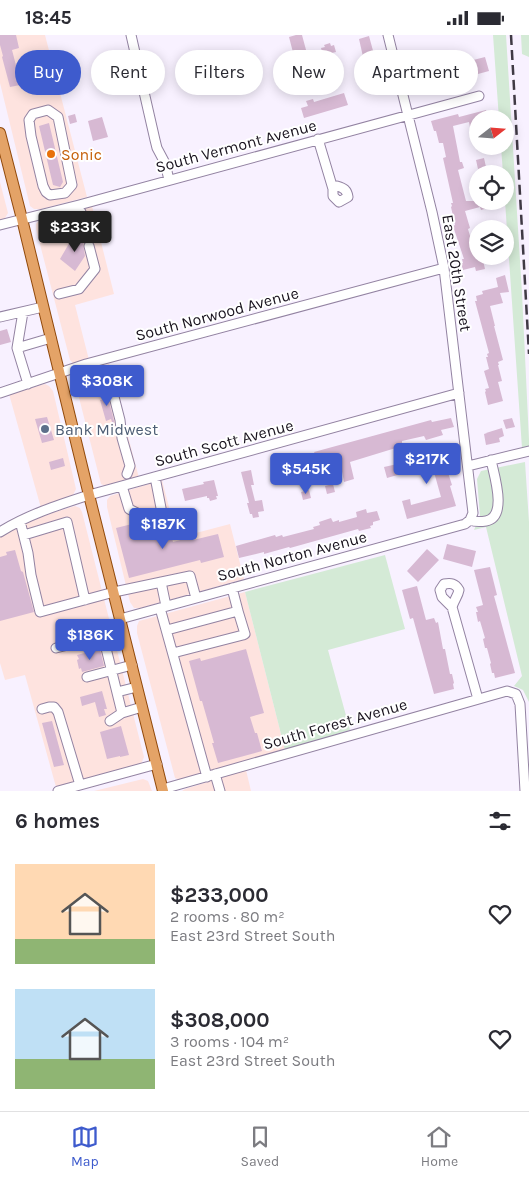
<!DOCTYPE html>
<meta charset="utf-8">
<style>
:root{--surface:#fff;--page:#f2f2f3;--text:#2b2b33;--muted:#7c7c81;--line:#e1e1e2;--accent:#3e5bcd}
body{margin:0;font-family:Karla,sans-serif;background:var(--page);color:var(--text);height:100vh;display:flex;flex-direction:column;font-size:19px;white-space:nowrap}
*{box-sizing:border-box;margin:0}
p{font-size:16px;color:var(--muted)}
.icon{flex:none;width:28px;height:28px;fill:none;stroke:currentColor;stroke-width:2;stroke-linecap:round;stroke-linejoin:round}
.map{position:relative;height:756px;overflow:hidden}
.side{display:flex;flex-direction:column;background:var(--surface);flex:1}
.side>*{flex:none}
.hud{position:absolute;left:15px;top:15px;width:500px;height:45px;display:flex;gap:10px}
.needle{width:32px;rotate:73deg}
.controls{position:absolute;left:469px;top:75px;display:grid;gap:10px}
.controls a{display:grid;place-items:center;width:45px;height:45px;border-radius:50%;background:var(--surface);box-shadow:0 2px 12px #0003;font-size:25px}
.price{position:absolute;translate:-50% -42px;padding:0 11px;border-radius:5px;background:var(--accent);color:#fff;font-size:16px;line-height:32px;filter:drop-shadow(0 1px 2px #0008)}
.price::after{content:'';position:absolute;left:50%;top:30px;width:15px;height:11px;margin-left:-8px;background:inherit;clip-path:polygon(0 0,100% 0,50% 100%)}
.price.current{background:#222;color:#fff}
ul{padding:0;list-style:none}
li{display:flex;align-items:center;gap:15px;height:125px;padding:0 15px}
li span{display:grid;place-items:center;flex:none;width:140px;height:100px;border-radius:0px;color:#555}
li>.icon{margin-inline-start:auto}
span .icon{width:60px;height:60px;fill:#fffc;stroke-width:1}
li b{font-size:21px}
h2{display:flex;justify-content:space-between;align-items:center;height:60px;padding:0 15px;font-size:21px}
.tag{padding:0 18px;border-radius:22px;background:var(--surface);box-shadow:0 2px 12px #0003;font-size:18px;line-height:45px}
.tag.current{background:var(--accent);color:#fff}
.status{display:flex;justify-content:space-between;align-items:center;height:35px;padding:0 25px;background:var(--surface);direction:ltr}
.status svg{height:14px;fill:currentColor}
.dock{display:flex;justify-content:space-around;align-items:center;height:70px;border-top:1px solid var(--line);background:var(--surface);font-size:14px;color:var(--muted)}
.dock a{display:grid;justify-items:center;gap:2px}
.dock .current{color:var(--accent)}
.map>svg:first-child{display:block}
.commercial{fill:#fee3df}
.green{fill:#d4ead6}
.building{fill:#d7b9d3}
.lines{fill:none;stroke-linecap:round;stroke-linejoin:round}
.minor-casing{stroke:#9383a2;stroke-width:11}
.major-casing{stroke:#91490b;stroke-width:12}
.minor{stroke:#fff;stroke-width:9}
.major{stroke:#e4a367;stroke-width:10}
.rail{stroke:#403a45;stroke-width:2.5;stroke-dasharray:10 5;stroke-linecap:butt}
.food-dot{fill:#e8710a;stroke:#fff;stroke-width:2}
.service-dot{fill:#5c6f8a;stroke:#fff;stroke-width:2}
.labels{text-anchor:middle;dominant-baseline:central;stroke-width:4;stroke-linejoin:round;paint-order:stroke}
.street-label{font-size:16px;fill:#18121d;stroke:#fff}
.food-label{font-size:16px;fill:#c56008;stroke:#fff;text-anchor:start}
.service-label{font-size:16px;fill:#4e5e75;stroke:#fff;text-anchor:start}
</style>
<div class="status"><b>18:45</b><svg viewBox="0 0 49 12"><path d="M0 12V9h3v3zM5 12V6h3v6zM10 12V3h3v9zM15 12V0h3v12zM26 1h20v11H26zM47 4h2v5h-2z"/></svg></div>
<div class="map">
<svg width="529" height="756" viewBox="0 0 529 756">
<rect width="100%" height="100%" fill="#f8f1ff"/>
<path class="commercial" d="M0 0H45L87 162 41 174H34L30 171 0 48Z
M0 147 8 178 5 183 0 187Z
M92 171 114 259 75 270 89 325 73 328 70 325 36 194V189L39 185Z
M109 329 139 443 111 451H105L101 449 75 347 77 341 80 338Z
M45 349 49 351 53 356 76 454 73 460 66 464 41 473 9 359Z
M162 445 177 503 230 489 244 544 140 573H134L130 567 107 472V465L110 461Z
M75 471 80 473 82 477 144 722 142 727 137 731 56 752 25 640 5 645 0 628V502L8 497 42 481Z
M245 557 285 715 180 745 175 743 137 598V591L139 586Z
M246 735 251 756H182L185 754Z
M143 744 148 746 152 756H94Z"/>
<path class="green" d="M493 0H506L522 258 529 405V412L522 413 505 166V139H503L501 111H505V84H499Z
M521 0H529V22L522 19Z
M525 427 529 487V667L523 655 514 651 522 641 486 492 474 495 480 481 477 444 481 436Z
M385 520 405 594 328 615 350 695 285 715 245 557Z"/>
<path class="building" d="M0 0H16L19 13 12 15 18 38 22 37 25 49 10 52 2 22 3 21 0 10Z
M296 0H302L309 26 296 29 289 2Z
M369 1 375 23 364 26 359 4Z
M330 8 331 11 334 10 336 17 323 20 321 13 325 12 324 10Z
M485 22 489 36 419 55 415 40Z
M157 23 160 34 149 38 146 27Z
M51 29 54 37 44 40 41 32Z
M344 58 348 70 304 83 301 73 308 71 306 66 313 64 314 67Z
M486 75 489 84H478V90L470 92 469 87 453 91 460 127H462L464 133 458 135 466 166H495V168L491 170V172L481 175 480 172 465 176 470 193 468 194 476 221H482L485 234 476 236 475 232 463 235 461 228H463L462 224H464L453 191 455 190 451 172 452 171 451 168H453L443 123 446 122 443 108H439L436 96H434L431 86 458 79 459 82Z
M75 79 77 87 70 89 68 81Z
M102 82 108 102 93 106 88 86Z
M49 88 63 147 60 152 53 150 39 91Z
M484 123 486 132 478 134 476 125Z
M74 200 82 205 83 203 87 204 91 202 92 206 87 205 83 209 85 221 75 236 60 224Z
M505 240 509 257 500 258 503 268 490 271 495 291H494L503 325 498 327 499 330H498L502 346 498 347 503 366 488 370 485 357 486 356 485 354 489 353 484 336 489 334 486 322H488L487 319 489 318 475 266H477L476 261 483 259 482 256 498 252 496 243Z
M7 294 11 307 0 310V296Z
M104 353 106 354 114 386V389L113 390 111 384 106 386 100 365 104 364 101 354Z
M47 382 54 405 42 408 35 384Z
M451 383 454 392 441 395 443 400 426 405 424 401 402 406V410H399V412L350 427 354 444 344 447 341 431 337 432V430L282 444 278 428 315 419 314 417 431 385 432 387Z
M512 383 515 392 506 394 503 385Z
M502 393 504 401 499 403 500 407 486 410 484 399 487 398H486Z
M442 419 452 450 450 451 456 471 407 484 402 466 410 464 411 470 441 462 432 430 387 443 384 432Z
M63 423 65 431 51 435 49 427Z
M251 435 254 450H251L255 466 262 465 264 476 258 477 259 482 253 483 252 479H250L247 468H249L241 437Z
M214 445 218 461H216L217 464 210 466 209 463H207V461L185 466 182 454 204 449 203 447Z
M333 449 335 457 327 459 325 451Z
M309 455 311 463 303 465 301 457Z
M366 474 367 478 377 476 380 485 373 487V490L370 491 371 493 359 496 358 494 290 513 289 512 264 519V517L239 523 236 511 275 500 276 502 282 500 283 502 314 494 313 492 320 490 319 487 331 483 333 487 339 485V487L357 482 356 477Z
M140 487 143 499 169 492 173 507 192 502 193 505 218 499 224 522 201 528 200 525 129 543 116 493Z
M447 509 476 516 472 532 443 524Z
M427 514 439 525 418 547 407 536Z
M15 515 21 536 23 537 34 577 0 586V522L7 520 6 517Z
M490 532 497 560 494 561 515 638 495 643 494 638H492L490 629 491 628 487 613H485L483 604 485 603 480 586 478 587 476 577H478L476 572 483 570 474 535Z
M417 551 426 585 434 583 436 588 438 587 443 614H445L450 639H452L454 648 453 649 454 654 434 659 413 583 410 584 402 555Z
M100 614 104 631 82 637 81 633 79 634 77 625 79 624 77 620Z
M246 614 264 678 250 682 255 698H257L262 716 218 728 212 708H214L202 666H200L189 626 200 623 201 626Z
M102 656 107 674H104L106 680 99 682 95 667 82 671 80 662Z
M52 686 64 730 54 732 42 688Z
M121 691 129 720 120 722V721L107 724 100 697Z"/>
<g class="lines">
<g class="minor-casing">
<path id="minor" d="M131 0 155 105 157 113 165 128 169 145
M48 75 58 82 72 150 65 158 50 160 46 157 43 151 31 101 29 85 33 79Z
M318 104 333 154V161L339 167 348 162C347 155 344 153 337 151L333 154
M81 177 86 198
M0 190 79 170 479 61
M59 259 79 254 95 234 89 211
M0 282 43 272
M17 313 23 277
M96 339 111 350 120 385 122 403 130 431 127 439
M28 349 17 313 51 303
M0 358 86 329 444 233
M468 431 529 416
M122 451 129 474 145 482 161 479 162 478 155 442
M470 485C475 487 480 487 486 486 508 482 494 440 491 425
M20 486 28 518 31 540 40 577 114 557 190 541 196 563
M0 497C27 480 58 470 89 460L459 358
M24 500 67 487 85 565
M161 547 166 571
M452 572 442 562 440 555 444 549C451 548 455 548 459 555 458 561 454 565 452 572L478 664
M160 573 207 742
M120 584 465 489 470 485 473 478 444 233 432 177 388 0
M167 595 238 576 232 553
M103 601 122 678
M56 613 123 596
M173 618 243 600 245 599 238 576
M87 642 132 630
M117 657 137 652
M42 674 49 672H54L58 677 80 750
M110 686 122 678 142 672
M215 739 220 756
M163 754 507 656 516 659 520 669 525 756
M58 756 157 729"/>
</g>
<g class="major-casing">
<path id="major" d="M0 98 22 184 89 460 163 756"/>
</g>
<use href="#minor" class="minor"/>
<use href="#major" class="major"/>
<path class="rail" d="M511 0 529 319"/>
</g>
<circle class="food-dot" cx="51" cy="119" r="5"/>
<circle class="service-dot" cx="45" cy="394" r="5"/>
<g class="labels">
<g class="street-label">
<text transform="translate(236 111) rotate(-15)">South Vermont Avenue</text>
<text transform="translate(457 238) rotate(81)">East 20th Street</text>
<text transform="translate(217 279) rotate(-15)">South Norwood Avenue</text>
<text transform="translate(224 408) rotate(-15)">South Scott Avenue</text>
<text transform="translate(292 521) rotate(-15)">South Norton Avenue</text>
<text transform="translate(335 689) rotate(-16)">South Forest Avenue</text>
</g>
<g class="food-label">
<text x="61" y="119">Sonic</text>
</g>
<g class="service-label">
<text x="55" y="394">Bank Midwest</text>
</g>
</g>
</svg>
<div class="controls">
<a><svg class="needle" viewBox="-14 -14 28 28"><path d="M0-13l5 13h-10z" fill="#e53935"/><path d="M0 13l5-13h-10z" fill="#7c7c81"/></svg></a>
<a><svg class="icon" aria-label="locate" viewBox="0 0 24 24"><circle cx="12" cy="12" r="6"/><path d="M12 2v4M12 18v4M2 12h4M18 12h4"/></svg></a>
<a><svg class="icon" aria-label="layers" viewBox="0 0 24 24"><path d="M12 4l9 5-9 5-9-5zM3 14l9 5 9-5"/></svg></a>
</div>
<b class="price current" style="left:75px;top:218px">$233K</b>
<b class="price" style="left:107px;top:372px">$308K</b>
<b class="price" style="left:427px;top:450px">$217K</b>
<b class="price" style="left:306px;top:460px">$545K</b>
<b class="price" style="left:163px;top:515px">$187K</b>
<b class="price" style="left:90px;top:626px">$186K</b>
<div class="hud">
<a class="tag current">Buy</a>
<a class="tag">Rent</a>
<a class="tag">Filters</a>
<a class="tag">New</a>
<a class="tag">Apartment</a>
</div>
</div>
<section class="side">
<h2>6 homes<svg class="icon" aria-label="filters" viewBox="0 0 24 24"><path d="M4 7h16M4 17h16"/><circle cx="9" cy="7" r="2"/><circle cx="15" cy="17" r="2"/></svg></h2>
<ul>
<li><span style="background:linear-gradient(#ffd9b3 75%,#8fb573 0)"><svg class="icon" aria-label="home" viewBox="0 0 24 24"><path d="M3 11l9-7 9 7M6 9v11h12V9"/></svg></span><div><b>$233,000</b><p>2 rooms · 80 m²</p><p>East 23rd Street South</p></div><svg class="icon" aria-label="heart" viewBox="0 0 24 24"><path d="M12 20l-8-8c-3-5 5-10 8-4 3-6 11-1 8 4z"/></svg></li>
<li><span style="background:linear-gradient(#bfe0f5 70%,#8fb573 0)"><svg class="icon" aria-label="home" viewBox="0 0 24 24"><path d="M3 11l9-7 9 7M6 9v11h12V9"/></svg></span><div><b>$308,000</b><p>3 rooms · 104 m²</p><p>East 23rd Street South</p></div><svg class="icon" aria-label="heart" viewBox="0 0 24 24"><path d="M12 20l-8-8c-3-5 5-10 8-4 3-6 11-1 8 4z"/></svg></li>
</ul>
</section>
<nav class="dock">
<a class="current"><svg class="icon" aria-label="map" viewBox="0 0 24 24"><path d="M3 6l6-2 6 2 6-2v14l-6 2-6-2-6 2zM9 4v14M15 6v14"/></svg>Map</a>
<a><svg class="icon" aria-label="saved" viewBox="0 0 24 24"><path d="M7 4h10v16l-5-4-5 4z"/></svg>Saved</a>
<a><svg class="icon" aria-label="home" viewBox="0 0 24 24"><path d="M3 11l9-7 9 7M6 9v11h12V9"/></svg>Home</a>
</nav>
